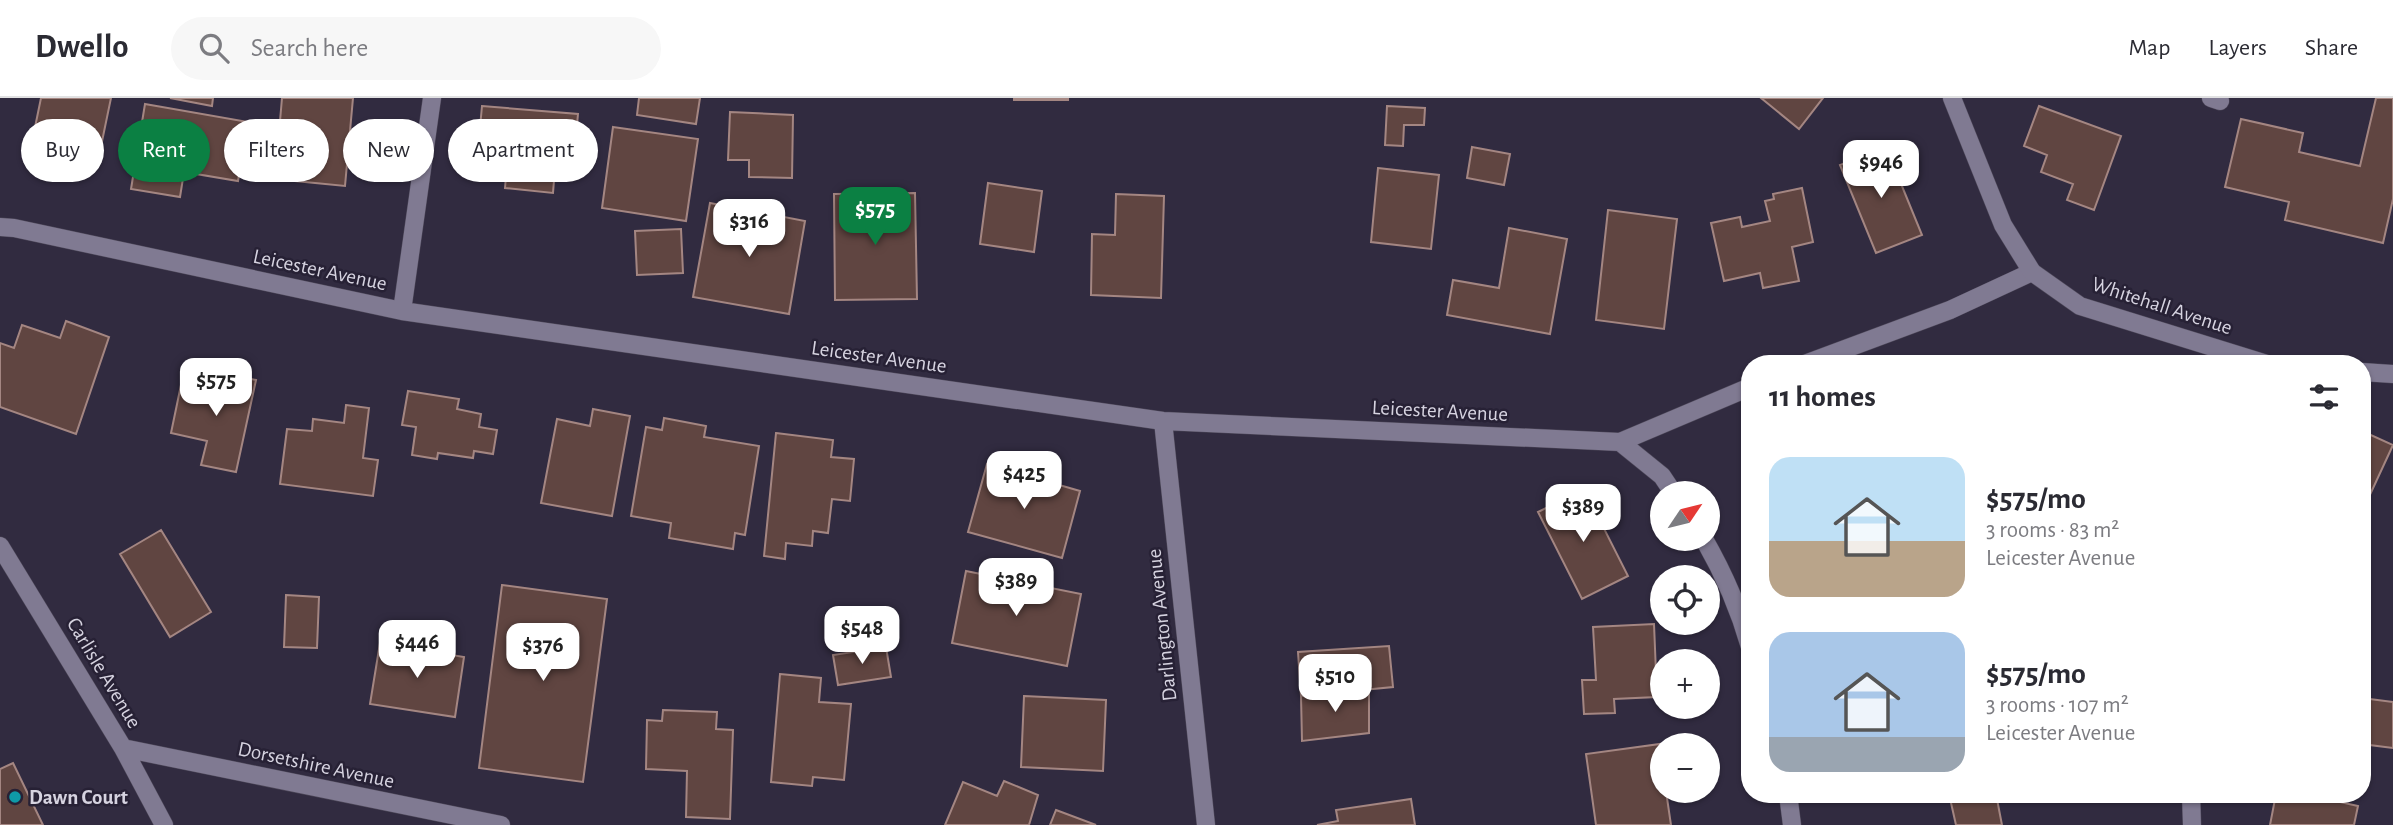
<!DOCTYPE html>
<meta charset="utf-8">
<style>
:root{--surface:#fff;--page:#f7f7f7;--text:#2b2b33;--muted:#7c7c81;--line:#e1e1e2;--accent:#0b8043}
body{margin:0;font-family:"Alegreya Sans",sans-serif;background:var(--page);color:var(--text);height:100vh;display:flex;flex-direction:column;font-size:26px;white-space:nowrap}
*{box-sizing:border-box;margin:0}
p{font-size:23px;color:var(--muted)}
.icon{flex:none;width:38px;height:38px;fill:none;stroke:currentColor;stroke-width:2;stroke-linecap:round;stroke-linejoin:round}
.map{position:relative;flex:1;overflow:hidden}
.sheet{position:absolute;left:1741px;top:257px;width:630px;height:448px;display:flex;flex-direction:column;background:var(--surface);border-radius:28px;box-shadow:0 2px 5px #0004}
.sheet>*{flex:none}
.guide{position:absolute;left:21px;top:21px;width:665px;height:63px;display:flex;gap:14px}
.needle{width:46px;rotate:55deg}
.buttons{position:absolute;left:1650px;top:383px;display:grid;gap:14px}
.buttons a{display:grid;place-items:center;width:70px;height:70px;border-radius:50%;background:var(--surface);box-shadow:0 2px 5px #0004;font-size:35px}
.price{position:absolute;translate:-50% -60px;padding:0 16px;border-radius:14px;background:#fff;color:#222;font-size:23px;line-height:46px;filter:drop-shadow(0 2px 4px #0008)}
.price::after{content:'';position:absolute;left:50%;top:42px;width:21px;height:16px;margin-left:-10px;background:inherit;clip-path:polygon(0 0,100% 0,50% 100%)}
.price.active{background:var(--accent);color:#fff}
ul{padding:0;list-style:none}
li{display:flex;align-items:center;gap:21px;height:175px;padding:0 28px}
li span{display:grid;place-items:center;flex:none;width:196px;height:140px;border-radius:21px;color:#555}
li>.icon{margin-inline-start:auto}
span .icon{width:84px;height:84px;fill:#fffc;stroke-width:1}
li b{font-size:30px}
h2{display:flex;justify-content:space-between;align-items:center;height:84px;padding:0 28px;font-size:30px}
.chip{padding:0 24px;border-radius:32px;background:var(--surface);box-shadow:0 2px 5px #0004;font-size:24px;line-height:63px}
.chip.active{background:var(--accent);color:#fff}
header{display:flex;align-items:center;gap:42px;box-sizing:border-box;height:98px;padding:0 35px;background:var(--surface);border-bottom:2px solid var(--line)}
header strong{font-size:33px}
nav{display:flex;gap:38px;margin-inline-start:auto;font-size:24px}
.search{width:490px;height:63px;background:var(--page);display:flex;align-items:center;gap:18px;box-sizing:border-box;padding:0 24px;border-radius:38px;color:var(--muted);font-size:26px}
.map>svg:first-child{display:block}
.building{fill:#604541;stroke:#a48682;stroke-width:2}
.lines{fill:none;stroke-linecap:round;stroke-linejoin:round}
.street-casing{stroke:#4e495a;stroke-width:19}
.secondary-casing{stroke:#4e495a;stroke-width:19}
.street{stroke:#807a92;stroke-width:18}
.secondary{stroke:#807a92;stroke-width:18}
.culture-dot{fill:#0f9aa8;stroke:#272135;stroke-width:2.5}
.labels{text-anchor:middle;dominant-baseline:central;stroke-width:5;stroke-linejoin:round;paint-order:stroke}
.street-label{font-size:21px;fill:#d6d3e0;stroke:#272135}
.poi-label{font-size:21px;font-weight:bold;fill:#d6d3e0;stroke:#272135;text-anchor:start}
</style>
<header>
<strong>Dwello</strong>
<div class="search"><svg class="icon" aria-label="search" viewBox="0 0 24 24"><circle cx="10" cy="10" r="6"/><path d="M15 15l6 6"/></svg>Search here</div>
<nav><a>Map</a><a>Layers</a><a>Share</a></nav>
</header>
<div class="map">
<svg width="2393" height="727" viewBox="0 0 2393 727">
<rect width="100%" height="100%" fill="#312b40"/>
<path class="building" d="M41 0H111L100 53 33 39Z
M170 0H213L212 8Z
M282 0H353L345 88 275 81Z
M639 0H700L696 26 637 17Z
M1014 0H1068V2H1014Z
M1761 0H1823L1799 31Z
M2376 0H2393V101L2383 145 2285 122 2289 104 2225 89 2241 21 2303 35 2299 54 2360 68Z
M145 6 248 24 238 83 184 74 180 99 131 91Z
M482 8 578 16 574 59 556 58 553 95 505 90 508 54 478 51Z
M1387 8 1425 10 1424 27H1404L1403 48 1385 47Z
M2039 8 2121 38 2094 112 2067 102 2073 86 2041 74 2047 57 2024 48Z
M730 14 793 17 792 80 749 79V62H728Z
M613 29 698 41 686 123 602 110Z
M1472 49 1510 56 1504 87 1467 80Z
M1886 49 1922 137 1876 155 1840 67Z
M1378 70 1439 77 1431 151 1371 144Z
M988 85 1042 93 1034 154 980 146Z
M1802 90 1813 144 1792 149 1799 183 1763 190 1760 175 1724 183 1711 125 1740 119 1742 129 1770 123 1765 103 1774 101 1773 96Z
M915 95 917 201 835 202 834 96Z
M1116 96 1164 98 1161 200 1091 197 1092 136 1115 137Z
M710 105 805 123 789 216 693 199Z
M1608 112 1677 121 1664 231 1596 222Z
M1509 130 1567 141 1550 236 1447 217 1453 182 1499 190Z
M681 131 683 175 637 177 635 133Z
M66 223 109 239 76 336 0 309V245L14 250 22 227 60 240Z
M221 275 256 282 236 374 201 367 207 343 171 335 181 287 198 291 200 280 219 284Z
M408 293 459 301 457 311 481 316 479 329 497 332 493 356 474 353 473 360 438 355 437 361 412 357 416 329 402 327Z
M346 307 369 310 363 360 378 362 373 398 280 386 287 331 312 333 313 321 344 325Z
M593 311 630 318 612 418 541 405 557 321 590 328Z
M664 320 706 328 704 339 759 348 745 437 735 435 733 451 669 440 671 425 631 418 646 329 662 332Z
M2362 333 2393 347 2362 414Z
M776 335 833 342 831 359 854 361 850 403 832 401 828 435 813 433 812 448 786 445 785 461 764 458Z
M987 366 1080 393 1062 460 968 434Z
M1584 391 1628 478 1582 501 1538 414Z
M161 432 211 514 170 539 120 456Z
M966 473 1081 496 1067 568 952 545Z
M502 487 607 501 583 684 479 670Z
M286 497 319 499 317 550 284 549Z
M1654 526 1657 599 1614 601 1615 615 1584 616 1582 582H1596L1593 529Z
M380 545 464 559 455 619 370 606Z
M1389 548 1393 589 1301 598 1298 554Z
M886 549 891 579 838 587 833 557Z
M780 576 821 580 819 604 851 606 844 682 813 679 812 688 771 684Z
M1369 590V635L1302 643 1301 598Z
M1024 598 1106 602 1103 673 1021 669Z
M2362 600 2393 604V650L2362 646Z
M663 612 717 614 716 631 733 632 730 721 686 719 687 673 646 671 647 622 662 623Z
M1660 646 1662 693H1666L1671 727H1596L1586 656Z
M13 665 43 727H0V671Z
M1004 683 1038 697 1029 727H945L963 684 997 698Z
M1949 696H1996L2002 727H1956Z
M2276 696H2304L2358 708 2354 727H2270Z
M1411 701 1415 727H1317L1338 723 1336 712Z
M1056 712 1096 727H1050Z"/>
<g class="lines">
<g class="street-casing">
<path id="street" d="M2211 0 2220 3
M0 129 14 130 402 213 1163 323 1620 344 1750 289
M402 213 432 0
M1805 266 1950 212 2032 174
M1163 323 1206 727
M1620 344 1662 378 1674 396
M1704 441C1724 476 1739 510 1750 549
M0 448 123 650 164 727
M123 650 501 727
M1788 696 1792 727
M2191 696 2192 727"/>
</g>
<g class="secondary-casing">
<path id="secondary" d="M1952 0 2003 127 2032 174 2080 208 2267 266
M2362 274 2393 276"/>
</g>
<use href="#street" class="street"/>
<use href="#secondary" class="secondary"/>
</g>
<circle class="culture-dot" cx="15" cy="699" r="7"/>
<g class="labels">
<g class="street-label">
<text transform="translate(320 172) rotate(12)">Leicester Avenue</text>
<text transform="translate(2162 208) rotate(18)">Whitehall Avenue</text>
<text transform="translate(879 259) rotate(8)">Leicester Avenue</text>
<text transform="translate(1440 313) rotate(3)">Leicester Avenue</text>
<text transform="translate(1162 527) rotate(-96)">Darlington Avenue</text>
<text transform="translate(104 575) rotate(59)">Carlisle Avenue</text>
<text transform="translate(316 667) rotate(12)">Dorsetshire Avenue</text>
</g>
<g class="poi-label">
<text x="29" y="699">Dawn Court</text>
</g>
</g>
</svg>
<div class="buttons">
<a><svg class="needle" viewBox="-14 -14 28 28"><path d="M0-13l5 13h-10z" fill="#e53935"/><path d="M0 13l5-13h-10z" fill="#7c7c81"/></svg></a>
<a><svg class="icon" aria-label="locate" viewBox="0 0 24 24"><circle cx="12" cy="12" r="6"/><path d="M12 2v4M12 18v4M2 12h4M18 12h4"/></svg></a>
<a>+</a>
<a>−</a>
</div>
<b class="price" style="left:1881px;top:102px">$946</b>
<b class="price active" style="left:875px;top:149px">$575</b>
<b class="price" style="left:749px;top:161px">$316</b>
<b class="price" style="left:216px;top:320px">$575</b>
<b class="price" style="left:1024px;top:413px">$425</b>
<b class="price" style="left:1583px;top:446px">$389</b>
<b class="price" style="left:1016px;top:520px">$389</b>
<b class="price" style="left:862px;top:568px">$548</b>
<b class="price" style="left:417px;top:582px">$446</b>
<b class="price" style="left:543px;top:585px">$376</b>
<b class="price" style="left:1335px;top:616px">$510</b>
<div class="guide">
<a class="chip">Buy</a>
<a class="chip active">Rent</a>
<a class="chip">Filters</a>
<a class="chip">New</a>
<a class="chip">Apartment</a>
</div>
<section class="sheet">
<h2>11 homes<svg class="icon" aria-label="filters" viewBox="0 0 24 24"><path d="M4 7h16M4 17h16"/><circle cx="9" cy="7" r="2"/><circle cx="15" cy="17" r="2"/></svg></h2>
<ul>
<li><span style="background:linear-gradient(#bfe0f5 60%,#b9a48a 0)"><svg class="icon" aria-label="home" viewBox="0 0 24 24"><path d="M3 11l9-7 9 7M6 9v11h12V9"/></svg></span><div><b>$575/mo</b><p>3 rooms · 83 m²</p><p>Leicester Avenue</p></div></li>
<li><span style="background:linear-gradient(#a9c7e8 75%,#9aa5b1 0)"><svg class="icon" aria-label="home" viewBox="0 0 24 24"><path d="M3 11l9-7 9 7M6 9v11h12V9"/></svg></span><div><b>$575/mo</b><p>3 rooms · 107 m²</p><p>Leicester Avenue</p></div></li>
</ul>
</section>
</div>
